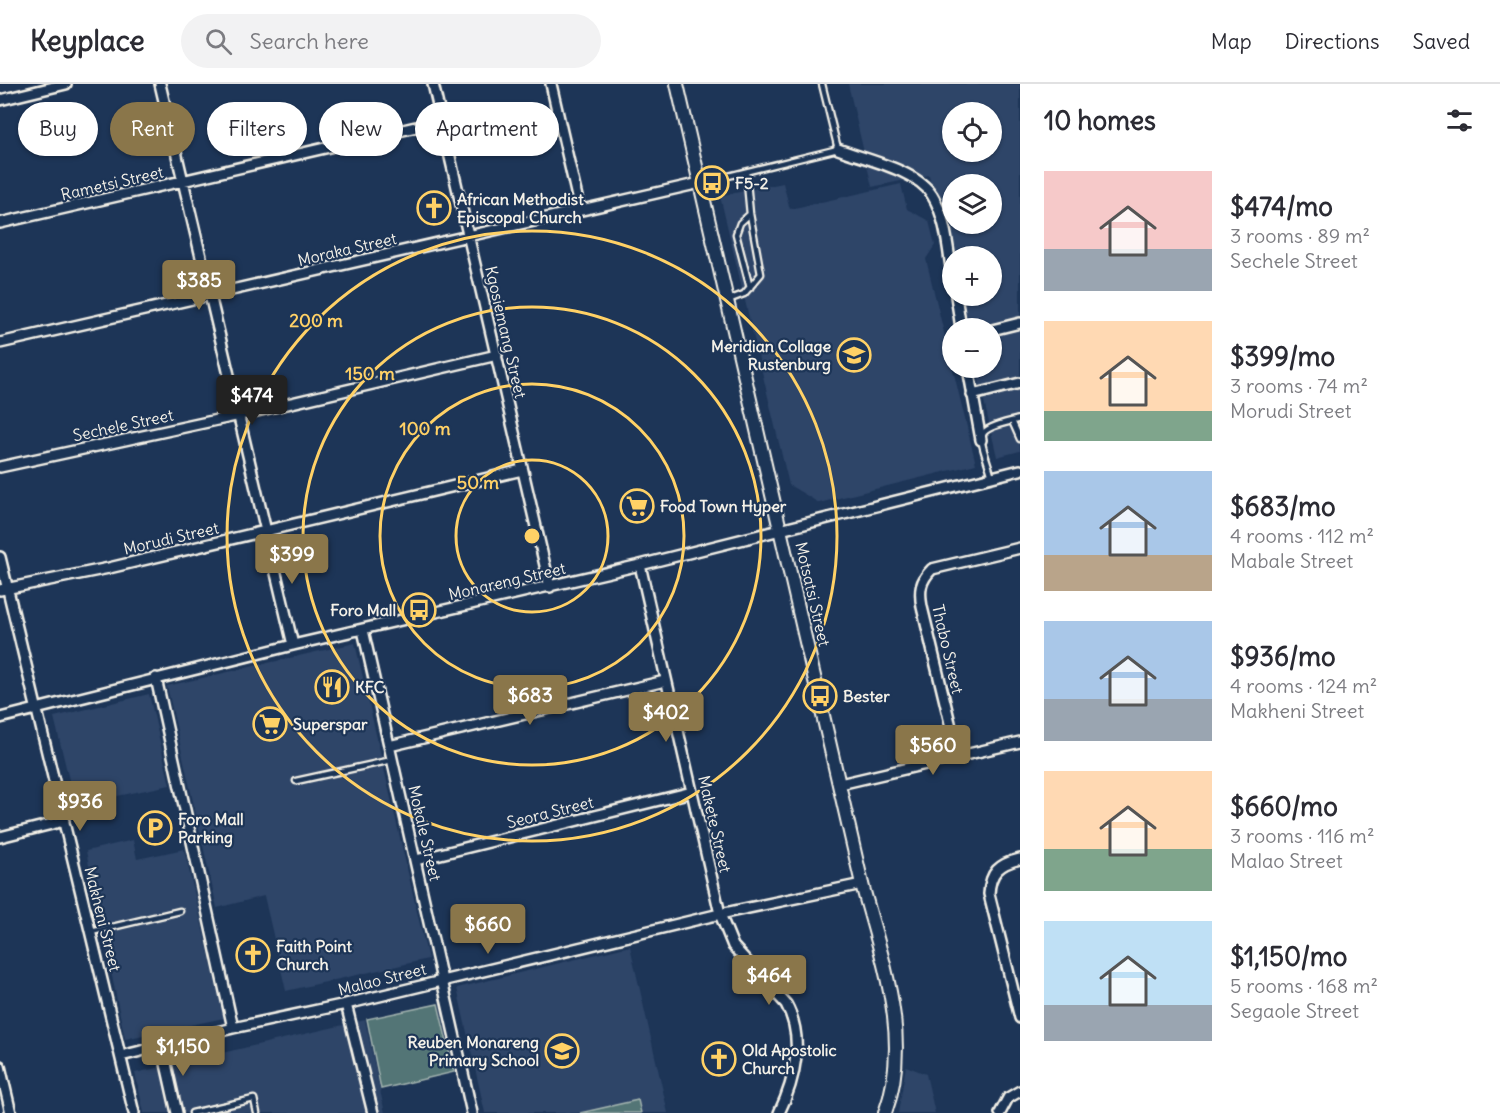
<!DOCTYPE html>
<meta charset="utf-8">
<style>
:root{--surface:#fff;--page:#f2f2f3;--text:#2b2b33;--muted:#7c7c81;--line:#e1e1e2;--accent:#8a764a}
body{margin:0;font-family:Delius,sans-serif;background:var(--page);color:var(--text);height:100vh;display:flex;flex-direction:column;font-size:22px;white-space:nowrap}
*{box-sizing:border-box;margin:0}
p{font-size:20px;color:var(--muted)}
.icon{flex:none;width:33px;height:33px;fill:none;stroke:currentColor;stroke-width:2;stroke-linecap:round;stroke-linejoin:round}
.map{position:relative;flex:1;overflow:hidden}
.details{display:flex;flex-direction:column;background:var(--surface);width:480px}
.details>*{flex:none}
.hud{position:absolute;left:18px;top:18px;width:570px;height:54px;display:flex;gap:12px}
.fabs{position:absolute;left:942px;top:18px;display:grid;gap:12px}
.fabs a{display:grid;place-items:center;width:60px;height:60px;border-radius:50%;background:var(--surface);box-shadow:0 2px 4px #0004;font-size:30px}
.price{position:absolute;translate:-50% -51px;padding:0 14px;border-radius:6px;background:var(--accent);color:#fff;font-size:20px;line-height:39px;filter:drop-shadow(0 2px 3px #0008)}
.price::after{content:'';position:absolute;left:50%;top:36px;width:18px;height:14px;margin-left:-9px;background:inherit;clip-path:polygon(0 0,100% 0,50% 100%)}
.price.selected{background:#222;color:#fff}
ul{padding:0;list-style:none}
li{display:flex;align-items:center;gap:18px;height:150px;padding:0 24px}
li span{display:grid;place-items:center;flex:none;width:168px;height:120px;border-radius:0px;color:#555}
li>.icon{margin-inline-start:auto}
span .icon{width:72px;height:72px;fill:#fffc;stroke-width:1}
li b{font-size:26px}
h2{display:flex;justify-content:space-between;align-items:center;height:72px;padding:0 24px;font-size:26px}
.chip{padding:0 21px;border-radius:27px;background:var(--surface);box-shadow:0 2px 4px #0004;font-size:21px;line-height:54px}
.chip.selected{background:var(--accent);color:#fff}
header{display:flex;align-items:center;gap:36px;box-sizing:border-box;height:84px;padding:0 30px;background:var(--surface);border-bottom:2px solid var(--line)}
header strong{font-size:28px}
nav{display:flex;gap:33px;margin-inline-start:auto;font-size:21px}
.search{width:420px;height:54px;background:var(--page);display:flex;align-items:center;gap:15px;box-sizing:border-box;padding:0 21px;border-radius:33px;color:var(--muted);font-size:22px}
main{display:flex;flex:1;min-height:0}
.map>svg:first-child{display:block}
.built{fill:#2d4467;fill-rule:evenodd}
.green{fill:#527576;stroke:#a3b3af;stroke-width:1.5}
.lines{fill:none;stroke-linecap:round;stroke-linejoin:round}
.service-casing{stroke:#f4f1e8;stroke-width:9}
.minor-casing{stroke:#f4f1e8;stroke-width:14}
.tertiary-casing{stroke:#f4f1e8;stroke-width:16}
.service{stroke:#1d3557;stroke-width:4.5}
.minor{stroke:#1d3557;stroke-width:9}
.tertiary{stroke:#1d3557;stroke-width:12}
.ring{fill:none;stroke:#ffd166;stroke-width:3}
.labels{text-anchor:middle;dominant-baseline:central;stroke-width:4.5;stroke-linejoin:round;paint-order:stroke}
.street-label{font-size:16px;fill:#f4f1e8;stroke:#1d3557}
.poi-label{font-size:16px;font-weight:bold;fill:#f4f1e8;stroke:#1d3557;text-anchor:start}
.centre{fill:#ffd166;stroke:#1d3557;stroke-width:3}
.ring-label{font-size:18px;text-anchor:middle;font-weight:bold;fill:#ffd166;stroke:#1d3557;stroke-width:4.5;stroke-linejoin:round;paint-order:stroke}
</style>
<header>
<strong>Keyplace</strong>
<div class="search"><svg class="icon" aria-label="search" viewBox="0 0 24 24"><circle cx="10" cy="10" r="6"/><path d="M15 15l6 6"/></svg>Search here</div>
<nav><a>Map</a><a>Directions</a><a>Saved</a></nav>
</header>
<main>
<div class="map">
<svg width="1020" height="1029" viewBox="0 0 1020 1029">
<rect width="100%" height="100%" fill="#1d3557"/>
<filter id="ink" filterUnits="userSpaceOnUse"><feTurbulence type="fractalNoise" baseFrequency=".0167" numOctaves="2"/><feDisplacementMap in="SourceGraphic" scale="12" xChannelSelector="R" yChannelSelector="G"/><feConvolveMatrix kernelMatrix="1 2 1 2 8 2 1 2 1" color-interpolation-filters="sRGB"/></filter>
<g filter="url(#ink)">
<path class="built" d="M848 0H1020V367L997 373 976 284H992V244H966L958 212H992V172H952V187L929 91 872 103ZM952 28H992V68H952ZM952 100H992V140H952Z
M783 99 790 125 901 100 907 125 929 137 935 161 926 175 976 380 819 419 789 401 720 112Z
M355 559 428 875 286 907 264 812 217 824 167 602Z
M149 610 170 701 75 721 54 633Z
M133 756 137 775 184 765 224 934 125 955 86 767Z
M630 862 668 1029H485L457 904Z
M365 936 385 1029H144L135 989Z
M906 982 926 990 935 1029H898Z"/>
<path class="green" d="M438 920 454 988 381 1005 367 935Z
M638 1016 641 1029H580Z"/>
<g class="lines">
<g class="service-casing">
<path id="service" d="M700 99 838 65 822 0
M750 204 736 150 740 139 750 130
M728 216 744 210 761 190 750 130 746 88
M1012 337 1020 355
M992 393C979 348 970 347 1020 335
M296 697 392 676
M91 848 180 827
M192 1029 254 1015 257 1029"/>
</g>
<g class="minor-casing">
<path id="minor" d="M160 0 293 561
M433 0 550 503
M551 0 580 126
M0 16 66 0
M838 65C864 75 917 86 932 111 946 133 948 165 952 191
M0 139 442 37
M956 212 961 244
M992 246 1020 239
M0 259 700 99
M968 284 981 356
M972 311 1020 299
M0 383 240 331 497 271
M0 473 134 1029
M640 481 720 830 733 862 786 920C805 954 795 996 779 1029
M0 506 109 484 522 386
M363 546 472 1029
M156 594 233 944
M0 634 293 561 640 481 1020 386
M389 662 665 597
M958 672 922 523C919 507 920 497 932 485L1020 464
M840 700 1020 658
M0 753 64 737
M1020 775C999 780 990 788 989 810L1020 934
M416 776 692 708
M346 920 373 1029
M162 962 177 1029
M121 972 233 944 346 920 720 830 862 800
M0 982 11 1029
M1000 1029 1008 1014 1020 1007"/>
</g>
<g class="tertiary-casing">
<path id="tertiary" d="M677 0 862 800C881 873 913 954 885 1029"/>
</g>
<use href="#service" class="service"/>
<use href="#minor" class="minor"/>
<use href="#tertiary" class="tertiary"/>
</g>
</g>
<g class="ring">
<circle cx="532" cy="452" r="76"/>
<circle cx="532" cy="452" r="152"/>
<circle cx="532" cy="452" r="229"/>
<circle cx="532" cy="452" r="305"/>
</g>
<defs>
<g id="bus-ring" transform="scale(1.725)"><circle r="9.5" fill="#1d3557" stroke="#ffd166" stroke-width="1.5"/><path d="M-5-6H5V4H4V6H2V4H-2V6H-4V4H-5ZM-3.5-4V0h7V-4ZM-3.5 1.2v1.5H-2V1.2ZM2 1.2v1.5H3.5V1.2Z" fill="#ffd166"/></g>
<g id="church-ring" transform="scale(1.725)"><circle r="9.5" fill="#1d3557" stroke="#ffd166" stroke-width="1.5"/><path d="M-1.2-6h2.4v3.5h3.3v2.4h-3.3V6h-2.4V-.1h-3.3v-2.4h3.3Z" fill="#ffd166"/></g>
<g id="university-ring" transform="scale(1.725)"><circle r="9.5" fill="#1d3557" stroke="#ffd166" stroke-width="1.5"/><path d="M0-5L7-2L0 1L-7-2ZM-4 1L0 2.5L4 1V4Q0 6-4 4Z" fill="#ffd166"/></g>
<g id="supermarket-ring" transform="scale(1.725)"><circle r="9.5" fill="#1d3557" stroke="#ffd166" stroke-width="1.5"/><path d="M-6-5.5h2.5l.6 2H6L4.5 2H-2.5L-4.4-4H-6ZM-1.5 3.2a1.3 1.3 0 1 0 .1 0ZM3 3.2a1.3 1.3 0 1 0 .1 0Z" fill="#ffd166"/></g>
<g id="restaurant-ring" transform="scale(1.725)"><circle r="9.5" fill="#1d3557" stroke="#ffd166" stroke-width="1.5"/><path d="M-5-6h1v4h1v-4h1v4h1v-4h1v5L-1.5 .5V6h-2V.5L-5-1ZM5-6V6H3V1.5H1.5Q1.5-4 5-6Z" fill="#ffd166"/></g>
<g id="parking-ring" transform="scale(1.725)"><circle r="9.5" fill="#1d3557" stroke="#ffd166" stroke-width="1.5"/><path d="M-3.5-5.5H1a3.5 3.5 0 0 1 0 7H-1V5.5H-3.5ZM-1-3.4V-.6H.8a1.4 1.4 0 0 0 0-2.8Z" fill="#ffd166"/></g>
<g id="school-ring" transform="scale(1.725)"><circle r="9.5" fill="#1d3557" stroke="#ffd166" stroke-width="1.5"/><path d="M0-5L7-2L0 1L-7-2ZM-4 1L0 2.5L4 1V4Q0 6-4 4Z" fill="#ffd166"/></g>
</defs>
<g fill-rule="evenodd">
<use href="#bus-ring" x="712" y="99"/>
<use href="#church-ring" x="434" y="124"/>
<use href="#university-ring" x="854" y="271"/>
<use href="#supermarket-ring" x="637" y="422"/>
<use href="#bus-ring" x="419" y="526"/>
<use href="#restaurant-ring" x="332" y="603"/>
<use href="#bus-ring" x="820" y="612"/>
<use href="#supermarket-ring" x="270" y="640"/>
<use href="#parking-ring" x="155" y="744"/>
<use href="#church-ring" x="253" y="871"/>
<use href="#school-ring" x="562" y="967"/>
<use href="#church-ring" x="719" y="975"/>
</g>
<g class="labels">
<g class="street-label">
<text transform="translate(112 99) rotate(-13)">Rametsi Street</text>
<text transform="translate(347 165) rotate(-13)">Moraka Street</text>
<text transform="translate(506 248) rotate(77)">Kgosiemang Street</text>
<text transform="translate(123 341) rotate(-12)">Sechele Street</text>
<text transform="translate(171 454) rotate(-13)">Morudi Street</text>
<text transform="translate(507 497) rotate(-13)">Monareng Street</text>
<text transform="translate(813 510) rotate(77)">Motsatsi Street</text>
<text transform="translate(948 565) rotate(77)">Thabo Street</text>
<text transform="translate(550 728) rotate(-14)">Seora Street</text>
<text transform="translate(715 740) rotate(77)">Makete Street</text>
<text transform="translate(425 749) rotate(77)">Mokale Street</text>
<text transform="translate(103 835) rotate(76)">Makheni Street</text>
<text transform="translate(382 895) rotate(-14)">Malao Street</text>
</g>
<g class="poi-label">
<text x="735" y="99">F5-2</text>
<text x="457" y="115">African Methodist<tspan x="457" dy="18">Episcopal Church</tspan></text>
<text x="831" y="262" text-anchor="end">Meridian Collage<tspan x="831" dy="18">Rustenburg</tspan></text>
<text x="660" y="422">Food Town Hyper</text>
<text x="396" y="526" text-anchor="end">Foro Mall</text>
<text x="355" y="603">KFC</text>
<text x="843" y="612">Bester</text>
<text x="293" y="640">Superspar</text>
<text x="178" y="735">Foro Mall<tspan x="178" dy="18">Parking</tspan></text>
<text x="276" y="862">Faith Point<tspan x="276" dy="18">Church</tspan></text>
<text x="539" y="958" text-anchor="end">Reuben Monareng<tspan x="539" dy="18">Primary School</tspan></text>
<text x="742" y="966">Old Apostolic<tspan x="742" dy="18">Church</tspan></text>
</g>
</g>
<circle cx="532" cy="452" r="9" class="centre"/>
<g class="ring-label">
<text x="316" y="243">200 m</text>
<text x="370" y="296">150 m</text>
<text x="425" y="351">100 m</text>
<text x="478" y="405">50 m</text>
</g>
</svg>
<div class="fabs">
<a><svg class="icon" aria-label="locate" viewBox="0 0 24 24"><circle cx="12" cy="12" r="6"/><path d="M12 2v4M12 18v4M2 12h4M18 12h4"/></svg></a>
<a><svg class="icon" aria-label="layers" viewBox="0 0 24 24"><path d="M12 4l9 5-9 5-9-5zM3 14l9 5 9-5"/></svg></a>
<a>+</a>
<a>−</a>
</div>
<b class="price" style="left:199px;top:227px">$385</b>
<b class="price selected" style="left:252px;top:342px">$474</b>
<b class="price" style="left:292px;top:501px">$399</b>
<b class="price" style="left:530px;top:642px">$683</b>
<b class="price" style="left:666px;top:659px">$402</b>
<b class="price" style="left:933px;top:692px">$560</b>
<b class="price" style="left:80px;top:748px">$936</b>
<b class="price" style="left:488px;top:871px">$660</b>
<b class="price" style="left:769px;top:922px">$464</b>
<b class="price" style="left:183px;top:993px">$1,150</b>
<div class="hud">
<a class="chip">Buy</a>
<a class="chip selected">Rent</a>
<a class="chip">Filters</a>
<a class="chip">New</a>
<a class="chip">Apartment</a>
</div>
</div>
<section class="details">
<h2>10 homes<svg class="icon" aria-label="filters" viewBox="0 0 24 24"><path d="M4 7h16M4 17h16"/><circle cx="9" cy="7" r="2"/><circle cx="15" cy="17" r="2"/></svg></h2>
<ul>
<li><span style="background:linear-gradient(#f6c9c9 65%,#9aa5b1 0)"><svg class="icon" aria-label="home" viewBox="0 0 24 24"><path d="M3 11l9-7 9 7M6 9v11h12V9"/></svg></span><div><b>$474/mo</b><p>3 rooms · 89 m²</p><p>Sechele Street</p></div></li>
<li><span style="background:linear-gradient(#ffd9b3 75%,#7fa58c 0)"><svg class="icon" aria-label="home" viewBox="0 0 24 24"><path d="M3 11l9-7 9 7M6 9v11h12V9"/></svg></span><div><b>$399/mo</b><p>3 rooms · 74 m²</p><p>Morudi Street</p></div></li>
<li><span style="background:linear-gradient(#a9c7e8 70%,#b9a48a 0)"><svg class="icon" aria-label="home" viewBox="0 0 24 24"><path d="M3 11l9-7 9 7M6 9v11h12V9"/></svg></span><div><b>$683/mo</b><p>4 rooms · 112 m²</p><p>Mabale Street</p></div></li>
<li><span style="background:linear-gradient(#a9c7e8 65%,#9aa5b1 0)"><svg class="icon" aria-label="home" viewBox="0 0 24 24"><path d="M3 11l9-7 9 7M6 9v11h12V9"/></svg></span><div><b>$936/mo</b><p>4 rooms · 124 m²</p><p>Makheni Street</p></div></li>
<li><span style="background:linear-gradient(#ffd9b3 65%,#7fa58c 0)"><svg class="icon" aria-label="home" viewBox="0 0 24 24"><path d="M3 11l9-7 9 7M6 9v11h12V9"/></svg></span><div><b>$660/mo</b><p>3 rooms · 116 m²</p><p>Malao Street</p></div></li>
<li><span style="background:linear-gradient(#bfe0f5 70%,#9aa5b1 0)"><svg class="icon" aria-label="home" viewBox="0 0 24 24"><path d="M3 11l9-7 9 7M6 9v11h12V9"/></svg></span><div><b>$1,150/mo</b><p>5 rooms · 168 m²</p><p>Segaole Street</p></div></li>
</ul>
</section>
</main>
